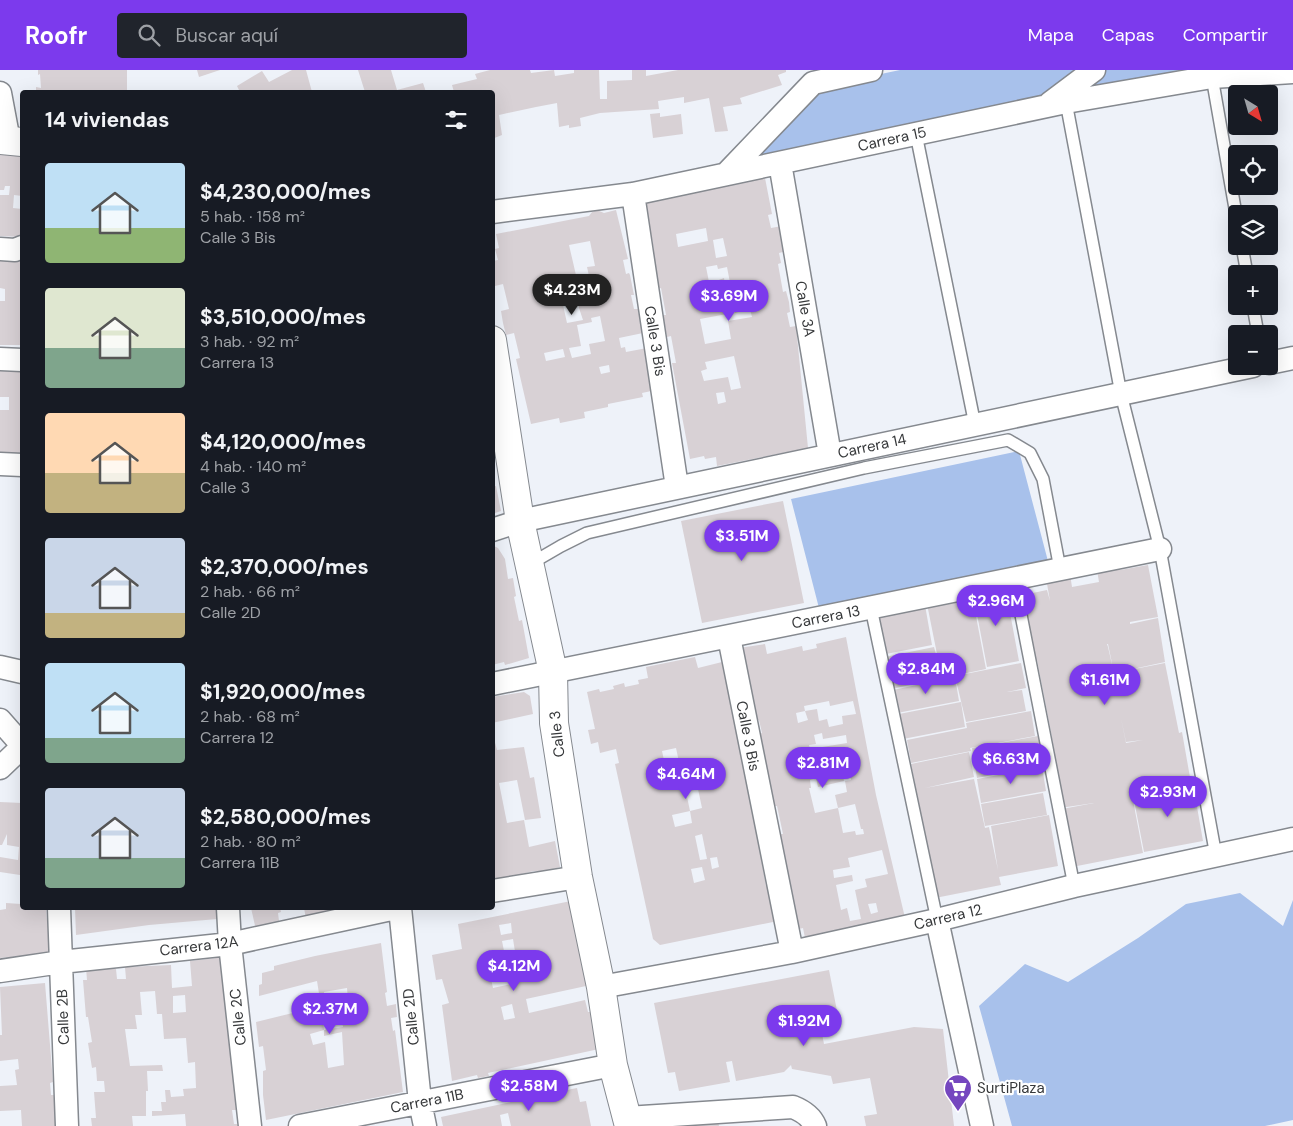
<!DOCTYPE html>
<html lang="es">
<meta charset="utf-8">
<style>
:root{--surface:#171b24;--page:#20242c;--text:#f1f3f6;--muted:#9ea1a6;--accent:#7c3aed}
body{margin:0;font-family:"DM Sans",sans-serif;background:var(--page);color:var(--text);height:100vh;display:flex;flex-direction:column;font-size:19px;white-space:nowrap}
*{box-sizing:border-box;margin:0}
p{font-size:16px;color:var(--muted)}
.icon{flex:none;width:28px;height:28px;fill:none;stroke:currentColor;stroke-width:2;stroke-linecap:round;stroke-linejoin:round}
.map{position:relative;flex:1;overflow:hidden}
.side{position:absolute;left:20px;top:20px;width:475px;height:820px;display:flex;flex-direction:column;background:var(--surface);border-radius:5px;box-shadow:0 5px 20px #0002}
.side>*{flex:none}
.needle{width:32px;rotate:143deg}
.fabs{position:absolute;left:1228px;top:15px;display:grid;gap:10px}
.fabs a{display:grid;place-items:center;width:50px;height:50px;border-radius:5px;background:var(--surface);box-shadow:0 5px 20px #0002;font-size:25px}
.price{position:absolute;translate:-50% -42px;padding:0 11px;border-radius:18px;background:var(--accent);color:#fff;font-size:16px;line-height:32px;filter:drop-shadow(0 1px 2px #0008)}
.price::after{content:'';position:absolute;left:50%;top:30px;width:15px;height:11px;margin-left:-8px;background:inherit;clip-path:polygon(0 0,100% 0,50% 100%)}
.price.on{background:#222;color:#fff}
ul{padding:0;list-style:none}
li{display:flex;align-items:center;gap:15px;height:125px;padding:0 25px}
li span{display:grid;place-items:center;flex:none;width:140px;height:100px;border-radius:5px;color:#555}
li>.icon{margin-inline-start:auto}
span .icon{width:60px;height:60px;fill:#fffc;stroke-width:1}
li b{font-size:21px}
h2{display:flex;justify-content:space-between;align-items:center;height:60px;padding:0 25px;font-size:21px}
header{display:flex;align-items:center;gap:30px;box-sizing:border-box;height:70px;padding:0 25px;background:var(--accent);color:#fff}
header strong{font-size:24px}
nav{display:flex;gap:28px;margin-inline-start:auto;font-size:18px}
.search{width:350px;height:45px;background:var(--page);display:flex;align-items:center;gap:12px;box-sizing:border-box;padding:0 18px;border-radius:5px;color:var(--muted);font-size:19px}
.map>svg:first-child{display:block}
.green{fill:#a8c1eb}
.building{fill:#d8d1d5;fill-rule:evenodd}
.lines{fill:none;stroke-linecap:round;stroke-linejoin:round}
.service-casing{stroke:#85898f;stroke-width:14}
.minor-casing{stroke:#85898f;stroke-width:25}
.secondary-casing{stroke:#85898f;stroke-width:30}
.service{stroke:#fff;stroke-width:11}
.minor{stroke:#fff;stroke-width:22}
.secondary{stroke:#fff;stroke-width:28}
.labels{text-anchor:middle;dominant-baseline:central;stroke-width:4.5;stroke-linejoin:round;paint-order:stroke}
.street-label{font-size:15px;fill:#36383a;stroke:#fff}
.poi-label{font-size:15px;fill:#36383a;stroke:#fff;text-anchor:start}
</style>
<header>
<strong>Roofr</strong>
<div class="search"><svg class="icon" aria-label="search" viewBox="0 0 24 24"><circle cx="10" cy="10" r="6"/><path d="M15 15l6 6"/></svg>Buscar aquí</div>
<nav><a>Mapa</a><a>Capas</a><a>Compartir</a></nav>
</header>
<div class="map">
<svg width="1293" height="1056" viewBox="0 0 1293 1056">
<rect width="100%" height="100%" fill="#eef2f9"/>
<path class="green" d="M900 0H1293L768 90 759 84 824 16Z
M1019 381 1049 495 820 542 791 429Z
M1240 823 1283 856 1293 830V1050L1265 1056H1012L979 936 1025 894 1068 912 1138 868 1186 834Z"/>
<path class="building" d="M38 0H127V22H36V17L41 18 40 4 38 5Z
M197 0H220L199 7Z
M292 0H306L312 22H240L237 16 262 1 269 12Z
M358 0H391L397 20 423 13 426 22H365Z
M490 0H530L531 3 554 0 555 6 574 3V0H599L600 29H607V11L632 10V0H646V6L678 0H786V2L778 5 782 15 740 28 742 34 723 37 728 61 715 62 709 28 684 33V27L658 31 659 39 600 43 580 48 581 56 569 58V55L559 57 557 33 536 37 499 45 502 65 492 69V22H454L452 15 477 9 475 4Z
M660 43V47L681 44 683 64 653 68 650 44Z
M0 83 22 84V126L14 125 13 138 22 139V167L0 166V125H9L10 116H5L4 120H0Z
M765 108 772 144 768 145 771 158 782 156 787 181 779 183 781 193 778 194 783 222 786 221 789 232 790 242 787 243 790 257 796 256 808 378 717 396 716 387 705 389 704 386 690 389 672 293H676L671 266 667 267 663 245H666L661 218 658 219 651 182 654 181 652 168 648 169 645 132ZM706 158 708 171 678 177 676 164ZM723 168 727 186 716 188 713 170ZM717 195 718 199 727 197 731 218 722 219 724 229 730 228 735 243 750 239 752 247 728 251 731 269 705 274 700 249 727 244 725 234 712 237 709 222 722 219 721 215 725 214 724 208 716 211 717 216 710 217 706 197ZM734 286 741 318 731 320 728 307 704 311 701 301 707 299 705 292ZM724 322 726 332 718 334 716 323Z
M597 140 604 143 616 140 628 189 623 190 626 204 629 203 630 205 634 225H631L634 239H638L643 263 619 268 621 278 625 277 626 282 647 278 656 320 642 323 643 327 608 334V337L584 342 585 348 560 353 559 348 531 354 516 289 520 288 514 263 506 265 503 253 501 241 509 239 503 214 495 216 492 206V191L498 190 495 179 499 178 496 164 589 146 592 142ZM590 171 595 196 587 197 591 215 579 218 569 175ZM580 229 582 235 579 236V238L583 250 567 253 563 235 572 233V231ZM600 246 605 271 589 274 591 284 572 288 569 278 581 276 577 255 592 252 591 248ZM563 279 565 287 546 291 544 283ZM609 295 610 302 601 304 599 297Z
M0 188 19 189V191H22V275H0V231H5V219L0 218Z
M0 296 22 297V384L0 383V340H9V327H0Z
M496 416 501 441 492 444V417Z
M783 431 804 533 702 553 681 451Z
M492 475 498 478 505 489 508 509 513 508 516 526 514 527 519 551 522 550 529 588 505 595 504 592 492 595Z
M1148 495 1158 547 1130 552V554L1158 548 1165 592 1119 602 1165 593 1179 663 1182 662 1191 713 1132 725 1143 783 1072 797 1062 739 1094 733 1060 738 1051 687 1055 686 1051 662 1037 590 1035 591 1023 525 1047 520 1050 531 1046 508 1070 504 1072 517 1099 512 1097 500 1119 496 1120 500ZM1107 574H1108L1114 603 1108 577 1084 582 1108 577ZM1121 648 1126 672 1143 670 1126 673Z
M1005 516 1019 591 987 597 973 523Z
M972 525 986 599 891 619 885 587 934 577 940 599 927 534Z
M925 535 932 575 886 584 879 544Z
M846 567 876 725 906 852 806 873 803 858 799 859 779 764H783L777 736H773L758 664 762 663 759 650 755 651 739 578 765 574 767 584 802 576 803 581 817 578 816 574ZM829 631 830 636 853 631 856 644 842 646 843 654 829 657 827 649 819 651 817 639 805 641 808 650 798 653 796 643 805 641 804 636ZM822 663 823 669 846 665 847 673 810 679 809 675 816 674 814 665ZM848 691 851 710 845 711 847 722 835 725 838 738 815 743 809 718H811L810 710 816 708 818 717 844 711 840 693ZM855 734 861 759H863L864 764 856 765 855 761 843 763 838 738ZM882 780 888 804 865 809 867 817 855 820 861 849 850 851 847 838 841 840 836 815 853 811 852 805 834 808 833 800 850 797 848 788ZM876 833 878 842 871 844 868 834Z
M695 587 698 598 722 592 764 788H761L766 816H770L778 851 660 875 653 869 615 694 619 693 616 679 600 683 598 672 591 674 588 660 595 659 587 622 599 619 600 622 614 619 613 616 624 613 625 617 639 614 638 610 648 608 646 597ZM676 678 679 692 686 690 692 715 684 716 679 692 672 693 673 698 658 701V696L665 695 662 681ZM698 719 702 738 690 741 692 753 675 757 672 745 690 741 686 722ZM702 764 707 789 700 790 695 766ZM717 787 719 797 712 799 710 788ZM702 797 705 810 694 813 691 799Z
M1021 593 1026 618 1007 622 1022 620 1026 641 966 652 955 606Z
M955 607 959 631 897 643 893 620Z
M524 622 530 626 533 644 492 653V627Z
M961 632 965 657 903 669 899 644Z
M1031 641 1035 666 970 678 971 681 911 693 907 670 967 658 966 653Z
M492 661 497 680 524 677 530 708 534 707 541 748 525 750 517 710 499 713 507 753 524 750 529 777 555 771 560 797 539 803 538 801H534L492 811Z
M1038 666 1044 695 977 708 972 678Z
M969 682 974 707 925 718 974 709 985 758 989 757 998 800 991 756 1049 745 1058 796 999 807 1001 815 935 828 918 746 921 745 911 694Z
M1042 697 1046 721 981 733 977 709Z
M1191 714H1193L1203 771 1144 782 1133 725Z
M1043 723 1047 745 985 756 981 734Z
M0 732 22 733V816H20V805L0 802V787L18 790 19 777 7 775V764L2 775H0Z
M21 830H22V838H46L47 851H52L55 886 21 890V886L0 888V840L6 839V833L21 834Z
M571 831 586 916 526 929 529 943 585 930 588 942H591L599 979 488 1003 489 1006 478 1008 477 1005 452 1011 442 935 449 933 442 909 436 910 432 885 462 879 458 854ZM511 853 512 863 501 865 499 855ZM513 869 517 894 507 896 502 871ZM507 896 511 914 493 918 489 900ZM512 934 515 948 504 950 501 937Z
M75 838H216L217 849 149 855 76 865Z
M251 838H280L281 842 278 843 279 851 276 852V856L256 860Z
M304 838H351L306 849Z
M381 873 387 922 385 923 387 936 396 934V936L397 947 391 948 393 961 395 960 403 1022 266 1050 263 1025V1001L266 1000 263 976 259 977 256 952 321 936 317 911 259 926V915L262 914V903L274 900V896L315 886ZM347 918 348 930 326 935 324 922ZM341 943 343 957 324 960V966L342 962 344 995 328 998 325 972 313 975 310 964 324 960 322 946Z
M225 887 230 948H226L228 964 231 963 236 1040H232L234 1054H237L238 1056H186L185 1044 152 1046V1041H162L161 1032H166L165 1020H170L171 1027 184 1026 183 1019 196 1018 195 992 188 993 186 968 164 969 162 944H157L155 921 140 922 142 945H135L137 959H125L130 996 162 995 163 1001H147L148 1021H146V1046H132L133 1056H92L91 1048H96L94 1022H105L104 1011H97L96 997 92 998 88 973 92 972 88 947H86L83 910H87L86 898 116 899 117 909H126L125 897 171 895 172 918 192 916 190 891ZM185 925 186 942 173 943V926Z
M829 900 839 951 820 954 824 974 914 957 943 959 954 1056H866L864 1046 877 1044 870 1008 833 1014 831 1006 792 999 791 995 784 1002 736 1011 732 991 726 992 730 1012 679 1021 675 1002 668 1003 654 933Z
M45 913 53 1012 50 1013 51 1025H54L57 1056H22L21 1040 0 1041V1016L17 1015 15 1000 19 999 18 989 0 991V965H2L0 917Z
M577 1018 580 1032 586 1031 591 1056H511L508 1043 500 1045 502 1056H443L441 1047 511 1032V1029L525 1026 526 1028Z
M717 1045 719 1056H690L689 1051Z"/>
<g class="lines">
<g class="service-casing">
<path id="service" d="M1212 7 1236 144
M1066 32 1121 324 1160 479 1216 786
M916 64 975 355
M1242 176 1247 204
M1253 236 1258 264
M530 494 561 476 587 463 864 398 1008 370 1030 383 1043 409 1060 499
M1014 509 1074 816
M871 538 937 850"/>
</g>
<g class="minor-casing">
<path id="minor" d="M0 23 9 71
M1050 33 1094 0
M780 93 830 385
M726 104 813 13 871 0
M633 124 677 417
M492 142 633 124 1066 32 1212 7 1293 2
M0 179 15 180 22 177
M0 289 22 290
M1269 293 1293 288
M0 394 22 395
M492 460 520 451 1253 296
M729 567 792 882
M0 597 22 602
M492 614 1160 479
M0 650 22 675
M0 698 22 677
M492 821 578 807
M59 838 67 1056
M228 838 230 874 250 1056
M400 838 420 1032 425 1056
M937 850 982 1056
M0 901 61 892 230 874 396 838
M601 917 792 882 937 850 1074 816 1293 769
M627 1048 793 1037C803 1041 811 1046 815 1056
M300 1056 613 995"/>
</g>
<g class="secondary-casing">
<path id="secondary" d="M0 70 22 72
M492 270 520 451 553 602 554 653 578 807 601 917 613 995 629 1056"/>
</g>
<use href="#service" class="service"/>
<use href="#minor" class="minor"/>
<use href="#secondary" class="secondary"/>
</g>
<defs>
<g id="supermarket-pin" transform="scale(1.4375)"><path d="M0 17L-7.5 6A9.5 9.5 0 1 1 7.5 6Z" fill="#7547bf" stroke="#fff"/><path d="M-6-5.5h2.5l.6 2H6L4.5 2H-2.5L-4.4-4H-6ZM-1.5 3.2a1.3 1.3 0 1 0 .1 0ZM3 3.2a1.3 1.3 0 1 0 .1 0Z" fill="#fff"/></g>
</defs>
<g fill-rule="evenodd">
<use href="#supermarket-pin" x="958" y="1018"/>
</g>
<g class="labels">
<g class="street-label">
<text transform="translate(892 69) rotate(-12)">Carrera 15</text>
<text transform="translate(805 239) rotate(80)">Calle 3A</text>
<text transform="translate(655 271) rotate(81)">Calle 3 Bis</text>
<text transform="translate(872 376) rotate(-12)">Carrera 14</text>
<text transform="translate(826 547) rotate(-11)">Carrera 13</text>
<text transform="translate(557 664) rotate(-96)">Calle 3</text>
<text transform="translate(748 666) rotate(79)">Calle 3 Bis</text>
<text transform="translate(948 847) rotate(-13)">Carrera 12</text>
<text transform="translate(199 876) rotate(-7)">Carrera 12A</text>
<text transform="translate(63 947) rotate(-92)">Calle 2B</text>
<text transform="translate(238 947) rotate(-96)">Calle 2C</text>
<text transform="translate(411 947) rotate(-96)">Calle 2D</text>
<text transform="translate(427 1031) rotate(-11)">Carrera 11B</text>
</g>
<g class="poi-label">
<text x="977" y="1018">SurtiPlaza</text>
</g>
</g>
</svg>
<div class="fabs">
<a><svg class="needle" viewBox="-14 -14 28 28"><path d="M0-13l5 13h-10z" fill="#e53935"/><path d="M0 13l5-13h-10z" fill="#9ea1a6"/></svg></a>
<a><svg class="icon" aria-label="locate" viewBox="0 0 24 24"><circle cx="12" cy="12" r="6"/><path d="M12 2v4M12 18v4M2 12h4M18 12h4"/></svg></a>
<a><svg class="icon" aria-label="layers" viewBox="0 0 24 24"><path d="M12 4l9 5-9 5-9-5zM3 14l9 5 9-5"/></svg></a>
<a>+</a>
<a>−</a>
</div>
<b class="price on" style="left:572px;top:246px">$4.23M</b>
<b class="price" style="left:729px;top:252px">$3.69M</b>
<b class="price" style="left:742px;top:492px">$3.51M</b>
<b class="price" style="left:996px;top:557px">$2.96M</b>
<b class="price" style="left:926px;top:625px">$2.84M</b>
<b class="price" style="left:1105px;top:636px">$1.61M</b>
<b class="price" style="left:1011px;top:715px">$6.63M</b>
<b class="price" style="left:823px;top:719px">$2.81M</b>
<b class="price" style="left:686px;top:730px">$4.64M</b>
<b class="price" style="left:1168px;top:748px">$2.93M</b>
<b class="price" style="left:514px;top:922px">$4.12M</b>
<b class="price" style="left:330px;top:965px">$2.37M</b>
<b class="price" style="left:804px;top:977px">$1.92M</b>
<b class="price" style="left:529px;top:1042px">$2.58M</b>
<section class="side">
<h2>14 viviendas<svg class="icon" aria-label="filters" viewBox="0 0 24 24"><path d="M4 7h16M4 17h16"/><circle cx="9" cy="7" r="2"/><circle cx="15" cy="17" r="2"/></svg></h2>
<ul>
<li><span style="background:linear-gradient(#bfe0f5 65%,#8fb573 0)"><svg class="icon" aria-label="home" viewBox="0 0 24 24"><path d="M3 11l9-7 9 7M6 9v11h12V9"/></svg></span><div><b>$4,230,000/mes</b><p>5 hab. · 158 m²</p><p>Calle 3 Bis</p></div></li>
<li><span style="background:linear-gradient(#dfe7d0 60%,#7fa58c 0)"><svg class="icon" aria-label="home" viewBox="0 0 24 24"><path d="M3 11l9-7 9 7M6 9v11h12V9"/></svg></span><div><b>$3,510,000/mes</b><p>3 hab. · 92 m²</p><p>Carrera 13</p></div></li>
<li><span style="background:linear-gradient(#ffd9b3 60%,#c2b280 0)"><svg class="icon" aria-label="home" viewBox="0 0 24 24"><path d="M3 11l9-7 9 7M6 9v11h12V9"/></svg></span><div><b>$4,120,000/mes</b><p>4 hab. · 140 m²</p><p>Calle 3</p></div></li>
<li><span style="background:linear-gradient(#c9d6e8 75%,#c2b280 0)"><svg class="icon" aria-label="home" viewBox="0 0 24 24"><path d="M3 11l9-7 9 7M6 9v11h12V9"/></svg></span><div><b>$2,370,000/mes</b><p>2 hab. · 66 m²</p><p>Calle 2D</p></div></li>
<li><span style="background:linear-gradient(#bfe0f5 75%,#7fa58c 0)"><svg class="icon" aria-label="home" viewBox="0 0 24 24"><path d="M3 11l9-7 9 7M6 9v11h12V9"/></svg></span><div><b>$1,920,000/mes</b><p>2 hab. · 68 m²</p><p>Carrera 12</p></div></li>
<li><span style="background:linear-gradient(#c9d6e8 70%,#7fa58c 0)"><svg class="icon" aria-label="home" viewBox="0 0 24 24"><path d="M3 11l9-7 9 7M6 9v11h12V9"/></svg></span><div><b>$2,580,000/mes</b><p>2 hab. · 80 m²</p><p>Carrera 11B</p></div></li>
</ul>
</section>
</div>
